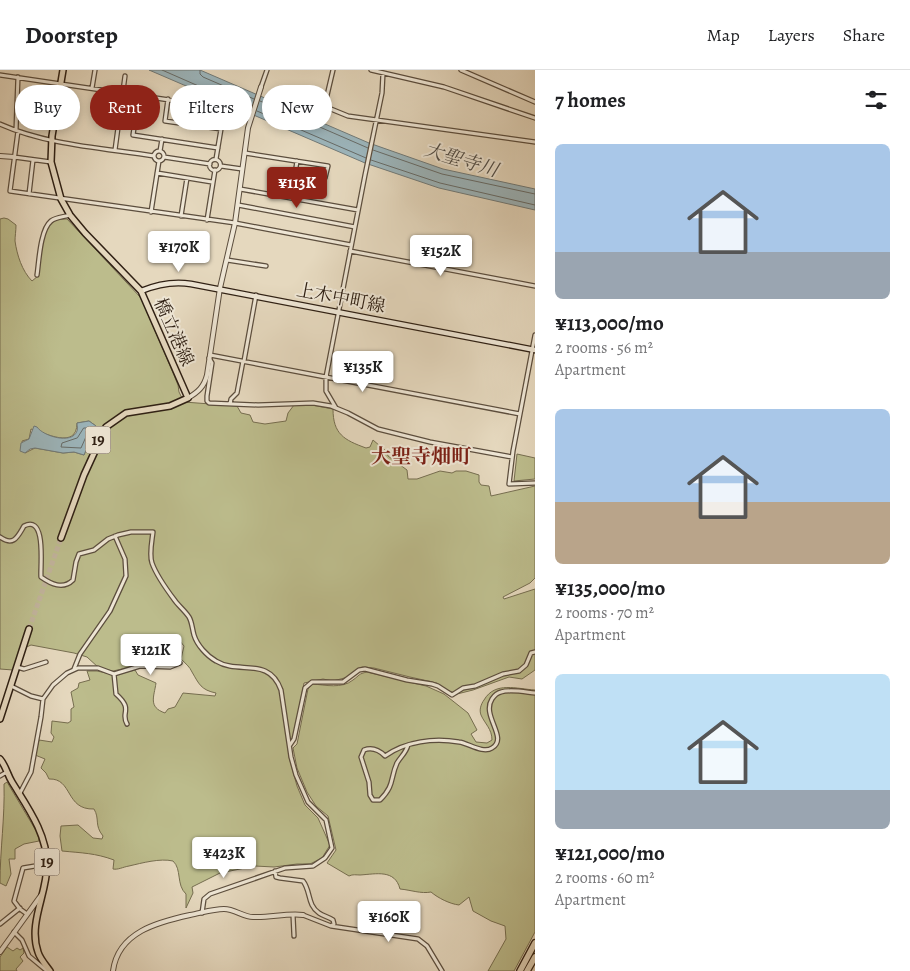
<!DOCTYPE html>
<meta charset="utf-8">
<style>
:root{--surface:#fff;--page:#f6f6f6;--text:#202124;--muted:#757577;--line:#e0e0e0;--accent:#8f2418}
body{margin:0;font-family:Alegreya,"Noto Serif JP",serif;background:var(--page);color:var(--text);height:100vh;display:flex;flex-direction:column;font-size:19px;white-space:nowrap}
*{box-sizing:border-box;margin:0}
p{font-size:16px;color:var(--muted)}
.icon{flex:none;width:28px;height:28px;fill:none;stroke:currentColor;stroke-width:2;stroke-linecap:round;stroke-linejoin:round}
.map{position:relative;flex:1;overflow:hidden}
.drawer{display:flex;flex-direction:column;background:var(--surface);width:375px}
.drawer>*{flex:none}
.guide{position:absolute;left:15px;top:15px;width:445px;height:45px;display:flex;gap:10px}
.price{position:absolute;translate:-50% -42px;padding:0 11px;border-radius:5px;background:#fff;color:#222;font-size:16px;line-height:32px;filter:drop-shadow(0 1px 2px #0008)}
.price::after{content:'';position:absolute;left:50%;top:30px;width:15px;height:11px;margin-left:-8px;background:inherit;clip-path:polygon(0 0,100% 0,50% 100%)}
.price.current{background:var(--accent);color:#fff}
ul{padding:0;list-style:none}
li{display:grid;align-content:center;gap:10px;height:265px;padding:0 20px}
li span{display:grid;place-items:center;height:155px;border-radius:8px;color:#555}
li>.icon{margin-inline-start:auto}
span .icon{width:90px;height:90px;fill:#fffc;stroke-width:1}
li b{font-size:21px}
h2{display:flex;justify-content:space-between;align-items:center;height:60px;padding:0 20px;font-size:21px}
.tag{padding:0 18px;border-radius:22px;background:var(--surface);box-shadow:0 2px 8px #0003;font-size:18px;line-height:45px}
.tag.current{background:var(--accent);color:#fff}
header{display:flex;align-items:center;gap:30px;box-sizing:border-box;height:70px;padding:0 25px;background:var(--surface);border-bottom:1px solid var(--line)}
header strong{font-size:24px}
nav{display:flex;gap:28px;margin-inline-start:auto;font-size:18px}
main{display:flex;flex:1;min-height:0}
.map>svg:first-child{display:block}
.green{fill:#bcbc8c;stroke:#766e50;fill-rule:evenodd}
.water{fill:#9cb6bd;stroke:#707a79}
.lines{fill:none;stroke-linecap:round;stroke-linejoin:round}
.shore{stroke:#666b68;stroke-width:1}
.primary-tunnel{stroke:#c1b39c;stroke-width:5;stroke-dasharray:5 2.5;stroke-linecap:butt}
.minor-casing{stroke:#5c4e3e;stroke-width:5.5}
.tertiary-casing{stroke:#5c4e3e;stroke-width:6}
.secondary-casing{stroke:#2f2014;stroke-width:7}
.primary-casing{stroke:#2f2014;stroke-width:8}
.motorway-casing{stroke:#2f2014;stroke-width:8}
.minor{stroke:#eee6d5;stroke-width:3}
.tertiary{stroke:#eee6d5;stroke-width:4}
.secondary{stroke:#eee6d5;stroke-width:4.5}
.primary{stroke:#e5d8be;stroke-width:5}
.motorway{stroke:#e5d8be;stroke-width:5.5}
.labels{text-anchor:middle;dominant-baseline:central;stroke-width:4;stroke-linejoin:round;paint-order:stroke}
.shield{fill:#eee6d5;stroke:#685b4e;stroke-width:1}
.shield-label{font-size:16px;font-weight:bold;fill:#2f2014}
.street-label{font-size:18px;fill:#2f2014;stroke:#eee6d5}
.water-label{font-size:19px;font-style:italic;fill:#504d47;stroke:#eee6d5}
.quarter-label{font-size:20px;font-weight:bold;fill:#7a1f14;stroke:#eee6d5}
</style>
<header>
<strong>Doorstep</strong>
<nav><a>Map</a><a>Layers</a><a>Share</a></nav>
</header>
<main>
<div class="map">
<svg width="535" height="901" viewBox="0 0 535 901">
<rect width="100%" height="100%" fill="#e5d8be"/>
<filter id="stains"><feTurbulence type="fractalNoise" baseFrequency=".004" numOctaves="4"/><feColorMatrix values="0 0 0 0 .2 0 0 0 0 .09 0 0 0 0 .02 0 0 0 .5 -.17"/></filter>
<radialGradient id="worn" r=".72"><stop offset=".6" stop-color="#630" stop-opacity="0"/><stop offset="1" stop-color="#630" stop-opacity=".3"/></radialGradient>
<path class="green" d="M4 148 8 149 16 155C16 161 15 166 15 171 17 185 22 201 32 211L38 206C40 193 42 160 51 152 55 149 62 149 67 149L141 228 171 298 178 315 179 322 184 332 237 336 241 343 250 345 253 352 265 354 286 351 288 343 294 335H312L333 339C333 364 344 370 366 378L370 377 373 370 387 382 388 386 407 400 408 409H417L440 401 452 403 456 401H466L479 405V412L481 415 489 416 491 426 535 416V508L530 513 503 527 504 529 535 519V600L522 609 509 607 473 620 457 624 447 620 437 613 410 607 374 598 362 597 348 607 333 611 323 609 304 613 293 668 288 677 289 687 297 716 305 735 318 748 330 775 322 788 310 794H297L274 797 255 796 220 803 192 817 193 823 186 838V824C176 815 182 799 173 791 160 788 142 793 129 796 123 797 118 800 113 799L114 790C95 783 82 783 62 781L60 766 61 756 78 755 93 768 102 769 103 766C94 755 100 749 94 739 65 740 73 708 49 709L46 703 41 698 45 689 35 685 39 670 52 672 54 667 51 663 52 651 68 653 71 651V639L74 637 71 622 78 618 79 613 90 610 87 601H97L115 605 135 600 138 605 156 613C154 627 148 637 165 643L168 639 175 637 183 623 215 626 216 623C201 620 199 614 192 602 190 597 185 593 181 589L184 576 175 565C167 571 158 583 157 595L135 596 113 601 99 598 87 587 74 583 31 575 20 580 13 600 0 599V149ZM89 351 96 356 84 385 74 382 63 383 35 378 25 383 22 371 29 369 31 359C45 363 77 380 77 353Z
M517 384 535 388V409L514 411Z
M367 602 426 616 444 624 468 643 477 660 471 664 476 672 487 673 492 670C492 659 485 654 481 645 479 640 481 634 484 630 495 611 517 619 535 620V862L514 901H488L506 869 505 856 491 851 473 841 469 827 459 835C450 834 438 828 431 822 421 824 411 820 400 819 395 799 376 804 360 805 356 805 353 804 349 806L327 793 336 780 328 746 316 736 307 722 297 698 293 678 297 674 308 619 313 614C325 615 342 619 353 610 360 605 358 604 367 602Z
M7 712 38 764 39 771 24 774 15 779V789H9L11 804 6 816 0 813C0 780 5 747 4 714Z
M7 877 13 881 17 878 20 880 23 878 24 883 20 887 23 891 16 899 17 901H0V887Z"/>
<path class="water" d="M149 0H200L369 73 443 99 535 119V140L439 118 365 93Z
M89 351 96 356 84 385 74 382 63 383 35 378 30 379 25 383 20 381 21 373 29 369 34 356 37 357C43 366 72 375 77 361 78 358 77 356 77 353Z"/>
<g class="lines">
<path class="shore" d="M162 0 251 39
M200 0V4L203 7 254 29
M260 31 368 78
M257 41 366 88
M373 80 442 104 535 124
M371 90 440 113 535 135
M84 358H88L89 360 81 378 61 377 62 373 77 368Z"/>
<path class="primary-tunnel" d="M29 559 61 468"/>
<g class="minor-casing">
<path id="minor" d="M333 0 325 34 326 37 348 46 535 72
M371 0 444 17 535 48
M461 0 535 32
M0 5 183 32
M261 17 267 0
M92 18 95 0
M139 25 133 65 218 78
M168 29 165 51 221 59 216 89
M0 54C47 75 103 78 154 86
M16 60 18 7
M18 61 10 121 235 153 351 175
M115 80 125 6
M154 86a5 5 0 1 1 10 0a5 5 0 1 1-10 0Z
M160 81 162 69
M245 83 328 96 325 108 295 104 297 91
M14 87 51 92
M164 87 210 94
M209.5 95a5.5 5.5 0 1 1 11 0a5.5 5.5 0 1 1-11 0Z
M221 96 242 99
M157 103 212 112
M240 119 358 140
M29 124 33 90
M238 135 355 157
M151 142 159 91
M181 146 187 108
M207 150 215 100
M350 181 535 216
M227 190 266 196
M37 205C39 192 40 160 51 151 56 147 64 147 70 145
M535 265 513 381 509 414 535 413
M210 285 520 344
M209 288 212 293 207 326V331L209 333 258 335 313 333 331 336 348 343 378 359 430 372 512 387
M244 291 256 225
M230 334 231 329 237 323 243 291
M336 338 326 321V307L365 105 382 23 383 3
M0 467C14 477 18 466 24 456 47 444 40 497 41 507 51 514 63 520 73 510L76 492 79 484 94 480 108 469 118 465 131 462H153C152 471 149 484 152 493 157 507 167 520 176 532 180 537 185 541 189 547 192 552 192 558 194 565 197 575 207 586 216 591 239 605 269 586 281 620L291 687 296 705 308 732 326 750 332 778 325 788 313 796 285 798 210 824 204 829 202 843
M17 597 24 599 46 592
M74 599 80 584 110 541 126 506 125 489 115 466
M114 604 140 596 170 597 180 593
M11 616 31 626 43 629
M290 675 294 669 305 618 312 612H343L359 600 365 599 407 610 432 614 438 616 452 625 463 618 475 616 503 604 519 601 526 595 531 583 535 582
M408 675C406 683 401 686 397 693 390 708 395 715 380 730H373L370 725 369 712 361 687 364 680C372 677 379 680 385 686 406 671 434 668 459 672 468 673 483 684 492 678 509 668 481 646 492 629 494 626 496 623 501 622 510 619 525 622 535 623
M0 706 5 703 8 704
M20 723 31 702 41 647 43 629 53 615 67 603 78 598H98L114 604 116 624C134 640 120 642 127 654
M275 801 276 807 280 808 303 811C311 821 307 835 319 843 323 846 329 847 333 850L334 854 332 855
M27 844 20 839 14 831 23 798 47 794
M293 845 294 866
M303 845 331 856 418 869 427 876 442 901
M0 854 20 838
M14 862 22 870 29 886 47 901"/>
</g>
<g class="tertiary-casing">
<path id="tertiary" d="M0 86 14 87
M188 328C198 322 204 317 207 305L220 218 235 153 248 58 261 17
M0 882 42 824
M113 901C118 862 158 852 190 845 201 843 213 839 224 839 235 839 243 847 253 847 270 848 286 843 303 845"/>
</g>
<g class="secondary-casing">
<path id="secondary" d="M141 221C158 214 173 211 191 214L535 280"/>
</g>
<g class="primary-casing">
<path id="primary" d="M61 468 84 405 106 357 126 343 170 336 188 328 141 221 85 163 70 145 61 129 51 92 52 66 63 0
M0 649 29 559
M0 689C6 696 7 704 12 712 28 738 47 764 47 795 47 824 28 853 38 882 40 889 46 895 50 901"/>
</g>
<g class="motorway-casing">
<path id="motorway" d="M520 901 535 873
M527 901 535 887"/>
</g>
<use href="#minor" class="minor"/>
<use href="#tertiary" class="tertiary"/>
<use href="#secondary" class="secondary"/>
<use href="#primary" class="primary"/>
<use href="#motorway" class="motorway"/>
</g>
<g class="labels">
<g class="shield">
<rect x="85.5" y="356.5" width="25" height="27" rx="4"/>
<rect x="34.5" y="778.5" width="25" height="27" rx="4"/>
</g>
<g class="shield-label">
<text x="98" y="370">19</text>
<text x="47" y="792">19</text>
</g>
<g class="street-label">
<text transform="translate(341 228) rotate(11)">上木中町線</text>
<text transform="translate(174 262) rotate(66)">橋立港線</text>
</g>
<g class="water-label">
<text transform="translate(461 90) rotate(17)">大聖寺川</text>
</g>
<g class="quarter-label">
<text x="421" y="386">大聖寺畑町</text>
</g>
</g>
<rect width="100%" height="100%" filter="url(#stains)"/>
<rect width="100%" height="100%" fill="url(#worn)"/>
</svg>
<b class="price current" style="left:297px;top:139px">¥113K</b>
<b class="price" style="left:179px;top:203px">¥170K</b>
<b class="price" style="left:441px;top:207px">¥152K</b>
<b class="price" style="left:363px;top:323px">¥135K</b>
<b class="price" style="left:151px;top:606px">¥121K</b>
<b class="price" style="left:224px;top:809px">¥423K</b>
<b class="price" style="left:389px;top:873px">¥160K</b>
<div class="guide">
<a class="tag">Buy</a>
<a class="tag current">Rent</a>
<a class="tag">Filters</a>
<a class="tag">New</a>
</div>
</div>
<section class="drawer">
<h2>7 homes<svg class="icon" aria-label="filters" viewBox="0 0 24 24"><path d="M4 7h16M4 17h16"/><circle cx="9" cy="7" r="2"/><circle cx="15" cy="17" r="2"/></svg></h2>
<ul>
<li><span style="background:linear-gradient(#a9c7e8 70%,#9aa5b1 0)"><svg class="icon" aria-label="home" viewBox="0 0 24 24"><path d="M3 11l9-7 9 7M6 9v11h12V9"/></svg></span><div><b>¥113,000/mo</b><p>2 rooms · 56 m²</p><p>Apartment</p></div></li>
<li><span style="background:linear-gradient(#a9c7e8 60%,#b9a48a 0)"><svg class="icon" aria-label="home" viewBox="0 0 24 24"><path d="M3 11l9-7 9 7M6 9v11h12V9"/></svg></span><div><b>¥135,000/mo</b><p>2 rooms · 70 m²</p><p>Apartment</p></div></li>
<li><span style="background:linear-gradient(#bfe0f5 75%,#9aa5b1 0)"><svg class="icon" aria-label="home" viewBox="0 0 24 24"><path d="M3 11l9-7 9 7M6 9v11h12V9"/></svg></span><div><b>¥121,000/mo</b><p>2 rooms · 60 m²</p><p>Apartment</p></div></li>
</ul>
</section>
</main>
